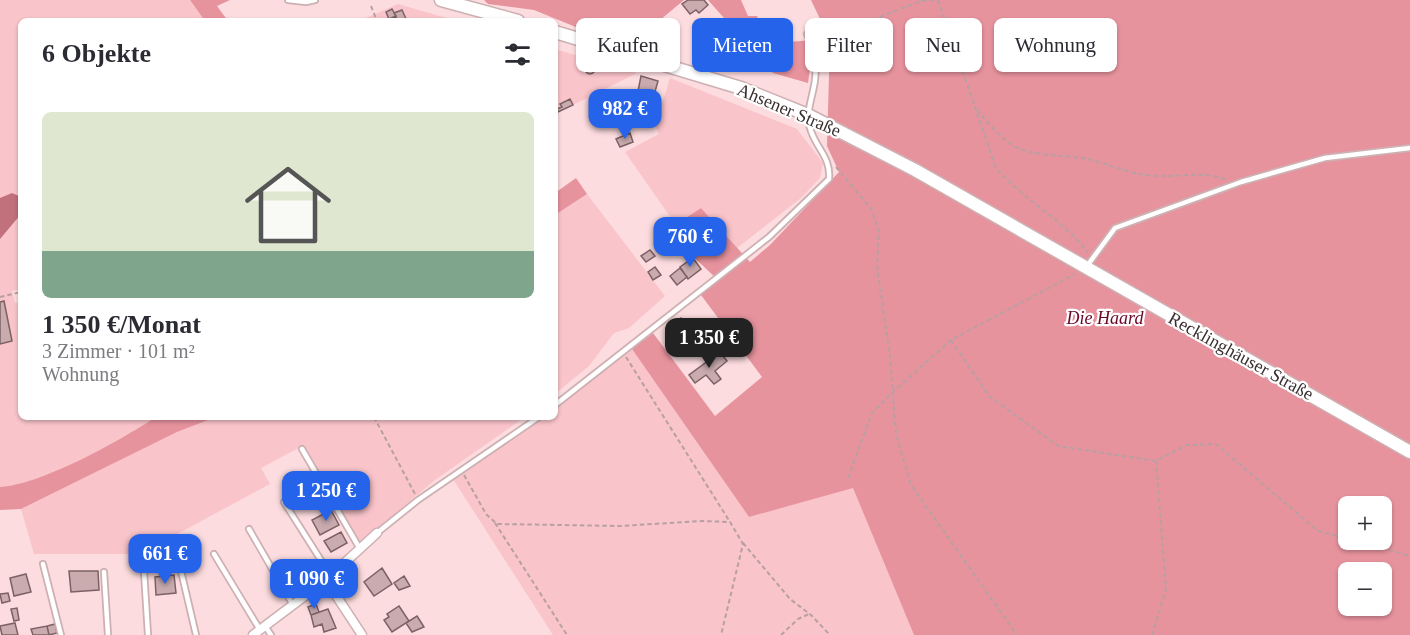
<!DOCTYPE html>
<html lang="de">
<meta charset="utf-8">
<style>
:root{--surface:#fff;--page:#f7f7f7;--text:#2b2b33;--muted:#7c7c81;--accent:#2563eb}
body{margin:0;font-family:Georgia,serif;background:var(--page);color:var(--text);height:100vh;display:flex;flex-direction:column;font-size:22px;white-space:nowrap}
*{box-sizing:border-box;margin:0}
p{font-size:20px;color:var(--muted)}
.icon{flex:none;width:33px;height:33px;fill:none;stroke:currentColor;stroke-width:2;stroke-linecap:round;stroke-linejoin:round}
.map{position:relative;flex:1;overflow:hidden}
.details{position:absolute;left:18px;top:18px;width:540px;height:402px;display:flex;flex-direction:column;background:var(--surface);border-radius:9px;box-shadow:0 2px 4px #0004}
.details>*{flex:none}
.banner{position:absolute;left:576px;top:18px;width:570px;height:54px;display:flex;gap:12px}
.tools{position:absolute;left:1338px;top:496px;display:grid;gap:12px}
.tools a{display:grid;place-items:center;width:54px;height:54px;border-radius:9px;background:var(--surface);box-shadow:0 2px 4px #0004;font-size:30px}
.price{position:absolute;translate:-50% -51px;padding:0 14px;border-radius:12px;background:var(--accent);color:#fff;font-size:20px;line-height:39px;filter:drop-shadow(0 2px 3px #0008)}
.price::after{content:'';position:absolute;left:50%;top:36px;width:18px;height:14px;margin-left:-9px;background:inherit;clip-path:polygon(0 0,100% 0,50% 100%)}
.price.on{background:#222;color:#fff}
ul{padding:0;list-style:none}
li{display:grid;align-content:center;gap:12px;height:318px;padding:0 24px}
li span{display:grid;place-items:center;height:186px;border-radius:9px;color:#555}
li>.icon{margin-inline-start:auto}
span .icon{width:108px;height:108px;fill:#fffc;stroke-width:1}
li b{font-size:26px}
h2{display:flex;justify-content:space-between;align-items:center;height:72px;padding:0 24px;font-size:26px}
.tag{padding:0 21px;border-radius:9px;background:var(--surface);box-shadow:0 2px 4px #0004;font-size:21px;line-height:54px}
.tag.on{background:var(--accent);color:#fff}
.map>svg:first-child{display:block}
.green{fill:#f9c4ca}
.forest{fill:#e7939e;fill-rule:evenodd}
.water{fill:#c1717c}
.building{fill:#caacaf;stroke:#7c6164;stroke-width:1.5}
.lines{fill:none;stroke-linecap:round;stroke-linejoin:round}
.lane-casing{stroke:#cdb0b2;stroke-width:8}
.street-casing{stroke:#cdb0b2;stroke-width:11}
.secondary-casing{stroke:#cdb0b2;stroke-width:15}
.path{stroke:#b8a0a2;stroke-width:2;stroke-dasharray:4.5 3;stroke-linecap:butt}
.lane{stroke:#fff;stroke-width:4.5}
.street{stroke:#fff;stroke-width:8}
.secondary{stroke:#fff;stroke-width:12}
.labels{text-anchor:middle;dominant-baseline:central;stroke-width:4.5;stroke-linejoin:round;paint-order:stroke}
.street-label{font-size:18px;fill:#392e2f;stroke:#fff}
.park-label{font-size:18px;font-style:italic;fill:#6c0627;stroke:#fff}
</style>
<div class="map">
<svg width="1410" height="635" viewBox="0 0 1410 635">
<rect width="100%" height="100%" fill="#fcdcdf"/>
<path class="green" d="M0 0H190L205 21H21V289L12 291 15 303 21 302V417H156C119 441 43 484 0 487Z
M398 4 457 21H359Z
M555 49 637 73 555 114Z
M670 78 797 129 823 163 820 178 801 198 737 248 701 208 676 225 625 152 659 134 650 117 663 101Z
M587 194 665 296 629 328 614 333 589 366 555 394V215Z
M632 349 749 517 853 487 914 635H553L453 479 544 417H555V409Z
M216 417H525L435 480 360 543 304 445 261 468 270 484 140 554H34L21 509 177 432Z"/>
<path class="forest" d="M190 0H230L217 6 228 21H205Z
M484 0H684L660 20 656 53 593 34 534 10 488 4Z
M708 0H741L748 16H757C770 47 784 42 814 40L808 83 773 73Z
M811 0H1410V635H914L853 488 749 517 632 349 653 333 715 416 762 377 701 295 718 280 666 231 701 208 750 262 770 245 839 172 827 146 830 40ZM1348 507H1382V540H1348ZM1348 573H1382V606H1348Z
M576 178 587 194 555 215V193Z
M156 417H216L177 432 21 509 0 510V487C43 484 119 441 156 417Z"/>
<path class="water" d="M12 193 19 196 21 214 0 239V198Z"/>
<path class="building" d="M688 0H704L708 5 699 13 696 10 690 14 682 4Z
M392 9 396 16 389 19 386 12Z
M402 10 407 21H398L394 13Z
M704 46 735 54 731 67 700 59Z
M734 56 740 58 738 69 731 67Z
M585 69a5 5 0 1 1 10 0a5 5 0 1 1-10 0Z
M641 76 658 81 654 95 638 91Z
M570 99 573 105 558 112 557 109 562 107 560 104Z
M615 102 641 109 638 119 612 112Z
M630 133 633 142 620 147 616 139Z
M650 250 655 256 646 262 641 256Z
M693 258 701 269 688 279 680 267Z
M655 267 661 275 653 280 648 272Z
M680 268 687 277 677 285 670 276Z
M4 301 12 341 0 344V302Z
M681 318 687 325 678 333 672 326Z
M720 352 727 361 715 371 721 379 714 384 706 375 695 383 689 375Z
M331 510 339 525 320 535 312 520Z
M341 532 347 543 331 552 324 541Z
M382 568 392 584 374 596 364 582Z
M69 571H98L99 590 71 592Z
M26 574 31 592 14 596 10 578Z
M174 575 176 593 156 595 155 577Z
M404 576 410 586 399 590 394 583Z
M8 593 10 601 2 603 0 594Z
M316 604 319 612 311 615 308 607Z
M399 606 409 621 392 632 384 620 389 617 387 614Z
M17 608 19 620 14 621 11 609Z
M328 609 336 628 324 632 322 624 314 627 311 615Z
M417 616 424 627 412 632 406 623Z
M15 623 18 635H2L0 626Z
M55 624 57 633 49 635 47 626Z
M47 626 49 635H33L31 629Z"/>
<g class="lines">
<g class="lane-casing">
<path id="lane" d="M288 0 306 2 315 0
M1087 266 1115 228 1241 182 1325 158 1410 148
M555 405 769 237 829 179C831 158 817 149 811 131 804 115 813 97 815 80 817 66 813 46 807 34
M302 449 360 549
M284 502 331 576
M249 529 293 605
M377 533 418 500 539 417
M214 554 260 630
M43 564 61 635
M144 571 148 635
M181 571 196 635
M104 572 108 635
M265 626 271 635"/>
</g>
<g class="street-casing">
<path id="street" d="M326 580 362 635
M253 635 326 580 377 533"/>
</g>
<g class="secondary-casing">
<path id="secondary" d="M441 0 518 21
M555 32 741 88 808 115 915 170 1410 452"/>
</g>
<path class="path" d="M938 0 996 168C1024 200 1061 219 1088 252
M371 6 377 21
M817 41 921 1 934 0
M977 110C989 123 1001 140 1018 148 1038 156 1060 155 1081 158 1108 162 1127 175 1157 176 1180 177 1202 171 1225 179
M836 167 872 210 879 232 877 266 890 357 896 434 911 485 1017 635
M0 297 21 292
M951 340 989 396 1058 446 1156 461 1186 445 1216 444 1318 531 1348 539
M626 357 730 522
M374 417 415 494
M464 475 486 514 497 524 620 526 702 521 730 522 743 544 721 635
M848 478 872 413 893 392 951 340 1075 274
M495 523 567 635
M1353 540 1410 556
M743 543 790 599 811 615 830 635
M781 635 798 619 809 614
M1152 635 1166 589 1156 461"/>
<use href="#lane" class="lane"/>
<use href="#street" class="street"/>
<use href="#secondary" class="secondary"/>
</g>
<g class="labels">
<g class="street-label">
<text transform="translate(789 110) rotate(23)">Ahsener Straße</text>
<text transform="translate(1241 356) rotate(29)">Recklinghäuser Straße</text>
</g>
<g class="park-label">
<text x="1105" y="318">Die Haard</text>
</g>
</g>
</svg>
<div class="tools">
<a>+</a>
<a>−</a>
</div>
<b class="price" style="left:625px;top:140px">982 €</b>
<b class="price" style="left:690px;top:268px">760 €</b>
<b class="price on" style="left:709px;top:369px">1 350 €</b>
<b class="price" style="left:326px;top:522px">1 250 €</b>
<b class="price" style="left:165px;top:585px">661 €</b>
<b class="price" style="left:314px;top:610px">1 090 €</b>
<div class="banner">
<a class="tag">Kaufen</a>
<a class="tag on">Mieten</a>
<a class="tag">Filter</a>
<a class="tag">Neu</a>
<a class="tag">Wohnung</a>
</div>
<section class="details">
<h2>6 Objekte<svg class="icon" aria-label="filters" viewBox="0 0 24 24"><path d="M4 7h16M4 17h16"/><circle cx="9" cy="7" r="2"/><circle cx="15" cy="17" r="2"/></svg></h2>
<ul>
<li><span style="background:linear-gradient(#dfe7d0 75%,#7fa58c 0)"><svg class="icon" aria-label="home" viewBox="0 0 24 24"><path d="M3 11l9-7 9 7M6 9v11h12V9"/></svg></span><div><b>1 350 €/Monat</b><p>3 Zimmer · 101 m²</p><p>Wohnung</p></div></li>
</ul>
</section>
</div>
